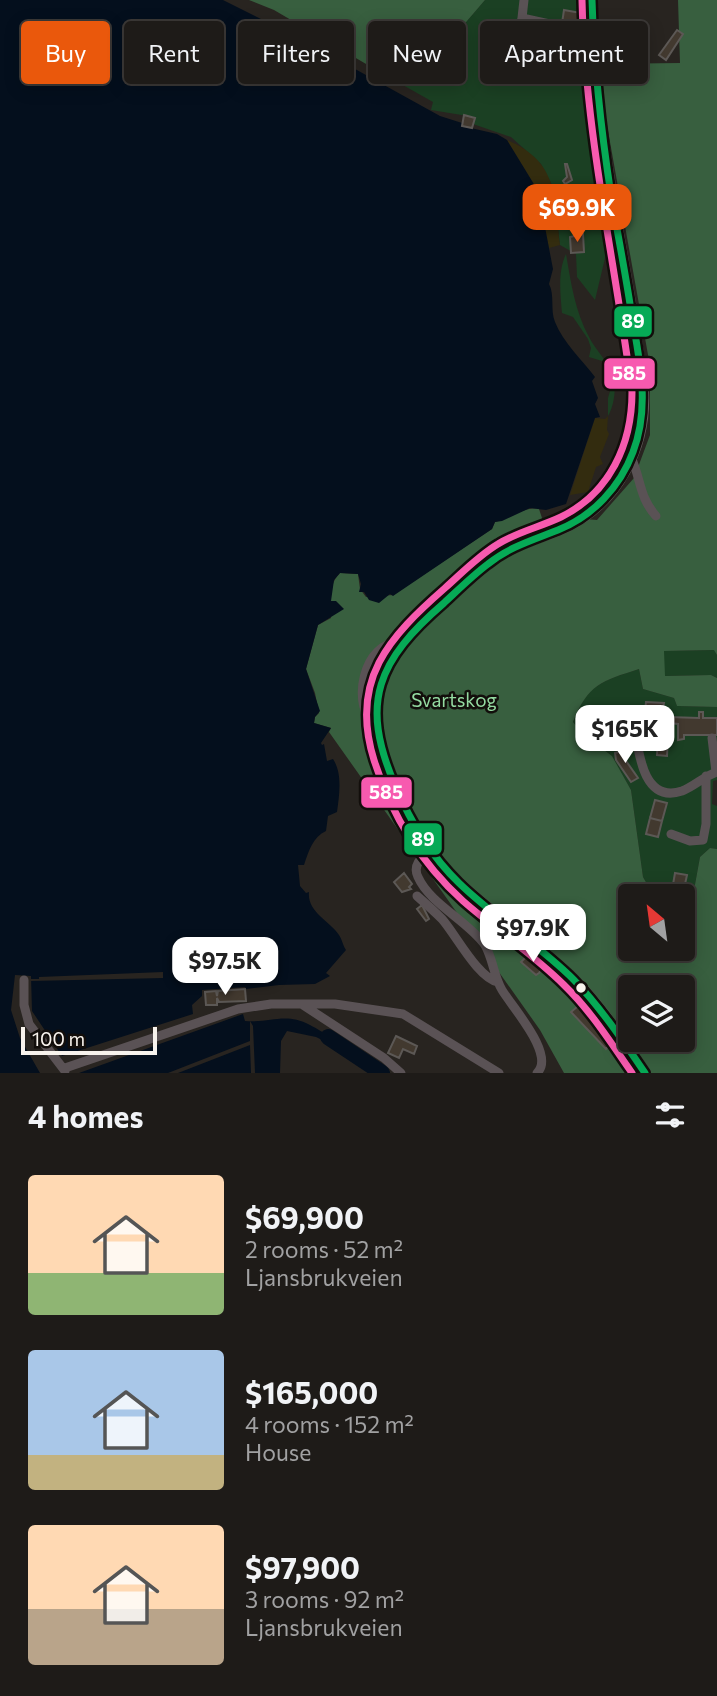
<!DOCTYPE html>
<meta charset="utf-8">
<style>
:root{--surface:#1e1b18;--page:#2b2825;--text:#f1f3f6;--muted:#a1a1a2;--line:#3c3937;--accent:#ea580c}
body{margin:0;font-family:Commissioner,sans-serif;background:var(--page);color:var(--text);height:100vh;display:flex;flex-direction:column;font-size:26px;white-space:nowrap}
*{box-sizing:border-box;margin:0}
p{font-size:23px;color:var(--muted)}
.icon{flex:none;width:38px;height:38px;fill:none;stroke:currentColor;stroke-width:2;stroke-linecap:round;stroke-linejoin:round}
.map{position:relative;height:1073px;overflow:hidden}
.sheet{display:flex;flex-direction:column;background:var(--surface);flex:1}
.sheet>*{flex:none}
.banner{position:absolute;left:21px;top:21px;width:676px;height:63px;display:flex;gap:14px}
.needle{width:46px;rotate:331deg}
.buttons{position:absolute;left:618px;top:884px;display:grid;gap:14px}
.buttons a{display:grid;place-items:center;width:77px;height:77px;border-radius:7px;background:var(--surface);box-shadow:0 4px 18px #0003,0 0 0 2px var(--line);font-size:35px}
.scale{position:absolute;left:21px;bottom:18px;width:136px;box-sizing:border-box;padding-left:7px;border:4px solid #f8f3ed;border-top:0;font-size:19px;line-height:24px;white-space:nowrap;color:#f8f3ed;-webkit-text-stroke:5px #120e0b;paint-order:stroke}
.price{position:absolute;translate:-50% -60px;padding:0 16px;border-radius:14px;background:#fff;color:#222;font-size:23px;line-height:46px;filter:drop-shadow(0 2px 4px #0008)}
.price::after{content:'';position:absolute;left:50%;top:42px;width:21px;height:16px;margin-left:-10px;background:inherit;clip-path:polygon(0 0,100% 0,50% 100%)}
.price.active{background:var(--accent);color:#fff}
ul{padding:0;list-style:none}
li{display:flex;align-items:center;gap:21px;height:175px;padding:0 28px}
li span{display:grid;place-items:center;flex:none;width:196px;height:140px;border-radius:7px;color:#555}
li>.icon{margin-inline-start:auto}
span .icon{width:84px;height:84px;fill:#fffc;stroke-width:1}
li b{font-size:30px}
h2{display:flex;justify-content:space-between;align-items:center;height:84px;padding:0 28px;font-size:30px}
.tag{padding:0 24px;border-radius:7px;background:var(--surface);box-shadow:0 4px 18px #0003,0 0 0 2px var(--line);font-size:24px;line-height:63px}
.tag.active{background:var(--accent);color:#fff}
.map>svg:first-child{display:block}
.green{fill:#1b4023}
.forest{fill:#385f3f;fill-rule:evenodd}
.sand{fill:#332c0f}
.water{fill:#040f1d}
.pier{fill:#282420}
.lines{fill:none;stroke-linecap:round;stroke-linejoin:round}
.river{stroke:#040f1d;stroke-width:16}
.building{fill:#42392f;stroke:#5c5855;stroke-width:2}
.minor{stroke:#5a5255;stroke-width:9}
.major{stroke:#645a5d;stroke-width:12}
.bus-1-casing{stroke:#120e0b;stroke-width:12}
.bus-2-casing{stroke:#120e0b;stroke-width:12}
.bus-1{stroke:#06aa56;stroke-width:7}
.bus-2{stroke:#f75aaf;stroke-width:7}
.bus-dot{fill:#f8f3ed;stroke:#120e0b;stroke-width:2.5}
.labels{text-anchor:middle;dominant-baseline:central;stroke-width:5;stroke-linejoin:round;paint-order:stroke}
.park-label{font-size:19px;fill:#94daa1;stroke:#120e0b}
.line-badge{stroke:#120e0b;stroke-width:2.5}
.badge-label{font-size:19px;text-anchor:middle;font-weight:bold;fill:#fff}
</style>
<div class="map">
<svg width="717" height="1073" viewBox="0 0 717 1073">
<rect width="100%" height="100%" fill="#282420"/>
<path class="green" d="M485 0H583L592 103 611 233 595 300 577 277 576 254 560 245 553 187 541 164 511 137 473 124 474 117 431 110 433 102 378 71 391 54 416 40 461 28Z
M566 254C571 283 575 311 589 337 596 351 610 363 614 379 616 390 614 406 608 416V398L611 388 602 361 589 357 591 348 588 339 573 317 562 313C560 291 558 271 566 254Z
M715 650 717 655V678L711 675 664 676V651Z
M639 669 643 689 674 698 677 706 717 707V780L713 781 712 804 717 806V849L710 848 700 857 692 901 683 918 682 896H654L643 877 631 790 612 756 583 734 573 722C588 683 603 681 639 669Z"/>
<path class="forest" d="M249 0H485L461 28 416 40 391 54 378 71 274 10Z
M678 0H717V655L714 650 664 651 665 676 711 675 717 678V707L677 706 674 698 643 689 639 669C602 681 588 684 573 722L583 734 612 756 631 790 643 877 654 896H630V948H682L683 919 692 901 700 857 710 848 717 849V1073H564L540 1030 329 732 331 728 314 723 315 717 319 713 315 693 306 669 318 625 331 618C332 602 327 586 340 573L358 574 360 589 366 597 393 595 492 529 495 522C508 519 525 506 539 509L544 524 557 517 597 520 634 478 650 435V366L605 114 601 64 680 63ZM630 987H682V1040H630Z"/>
<path class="sand" d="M507 140C558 161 555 197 560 245L549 248 538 191Z
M608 416 607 430 609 434 600 457 603 464 596 467 588 492 570 495 595 418 605 419Z"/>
<path class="water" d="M0 0H223L261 19 274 20 281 28 440 116 462 123V126L497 134 507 140 532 181 538 191 553 269 549 284C555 295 550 310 555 322 563 342 582 360 595 377L592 381 598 398 595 404 600 417 595 418 566 504 546 510 530 508 502 521 495 522 492 529 393 596 390 594 379 603 369 600 364 592H359L361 584 358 574 340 573 334 580 331 601H336L344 609 318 625 306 669 320 711 315 717 314 723 331 728 321 743 322 745 324 744 327 761 333 759C343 774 339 796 337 812L328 816 326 831C313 837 309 850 304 865H298L300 886 306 893 309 892C307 912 329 920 339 935 342 939 343 946 346 950L326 973 330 976 315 984 279 985 246 989 245 987 202 990V996L192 1005 193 1014 62 1056 32 1011 31 976 15 975 11 1010 20 1038 40 1073H0Z
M243 1014 245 1021C272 1023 285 1012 310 1025 317 1029 324 1032 328 1037L324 1041 316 1037 287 1031 281 1041 280 1073H79Z"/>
<path class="pier" d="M163 972V978L31 981V979H39V977Z
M250 1021 253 1026 255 1073H251L250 1045 178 1073H168L250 1041Z"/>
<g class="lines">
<path class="river" d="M328 1037 382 1073"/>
</g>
<path class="building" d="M564 10 581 13 580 25 562 23Z
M561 30 578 34 575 47 558 42Z
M677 30 683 34 666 60 659 55Z
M638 34H642L643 38 640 39 643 46 625 53 620 41Z
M525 40 536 43 534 51 546 55 544 60 521 55Z
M464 115 475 118 472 128 462 126Z
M565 164H567L572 180 565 184 563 181 567 177Z
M583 234 584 252 571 253 570 237Z
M646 702 664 703 663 708H666V717H669L667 756 657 755 658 737H646L647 716H654V711H645Z
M699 712H703V718H717V735H684V739L678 740V724L669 723V717L699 718Z
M625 750 628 755 624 758 638 778 631 782 616 760 615 753Z
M655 800 667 803 662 821 650 818Z
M650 818 662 821 658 837 646 834Z
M404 873 412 884 409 887 411 889 402 892 394 882Z
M675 873 687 875 682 898V896H671Z
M422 905 429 919 426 921 417 909Z
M530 953 544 965 539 973 536 975 521 962Z
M245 989 246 1001 219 1002 217 998V1005H206L205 992 216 991 217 996 218 991Z
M578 1006 613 1042 606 1049 571 1012Z
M396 1036 417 1046 414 1054 403 1049 399 1058 388 1053Z"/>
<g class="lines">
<path class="minor" d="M524 0 522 18 577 30
M519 30 522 18
M631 457C641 479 639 497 656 516
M377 728C349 708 363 638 402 643
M712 738 716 772
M636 746 613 736 609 731C611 722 618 714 628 715L633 719C638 744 640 805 682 791 695 786 704 776 717 772
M671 834 690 841 703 840 706 824V776
M430 850C422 857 412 865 418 877 430 904 468 921 485 945 493 959 494 977 502 990 512 1007 556 1055 537 1073
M417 896C425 903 434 911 442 919 456 935 478 978 498 982
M24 980V1005L29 1024 65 1071
M303 1005 384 1058 401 1073
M65 1068 238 1009 271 1004H335L403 1014 499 1073"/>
<path class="major" d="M592 0C591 130 628 262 643 391 646 447 617 502 567 526 546 536 523 541 503 553 484 565 467 582 450 597 406 635 364 674 379 739 391 788 421 847 457 881 493 916 535 942 571 977 600 1005 622 1040 645 1073"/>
<g class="bus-1-casing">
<path id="bus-1" d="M592 0C594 66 601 130 611 195 618 236 626 276 632 317 640 362 650 408 633 452 620 487 593 516 558 530 533 540 509 547 488 564 472 576 458 590 444 603 378 660 359 702 395 785 410 821 431 856 459 883 495 918 538 944 574 980 601 1008 623 1041 645 1073"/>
</g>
<g class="bus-2-casing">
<path id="bus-2" d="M582 0C585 133 615 261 632 392 632 444 610 493 561 517 540 527 517 532 498 544 478 556 462 573 445 588 389 637 349 680 374 760 391 814 421 863 463 901 496 930 533 954 564 985 591 1011 611 1043 632 1073"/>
</g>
<use href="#bus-1" class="bus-1"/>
<use href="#bus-2" class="bus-2"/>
</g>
<circle class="bus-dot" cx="581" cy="988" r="6"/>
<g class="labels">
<g class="park-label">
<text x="454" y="699">Svartskog</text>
</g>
</g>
<g class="line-badge">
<rect x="613" y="305" width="40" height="33" rx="7" fill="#06aa56"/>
<rect x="603" y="357" width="53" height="33" rx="7" fill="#f75aaf"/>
<rect x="360" y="776" width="53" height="33" rx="7" fill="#f75aaf"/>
<rect x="403" y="822" width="40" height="34" rx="7" fill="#06aa56"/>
</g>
<g class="badge-label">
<text x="633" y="328">89</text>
<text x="629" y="380">585</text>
<text x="386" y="799">585</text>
<text x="423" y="846">89</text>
</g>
</svg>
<div class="buttons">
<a><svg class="needle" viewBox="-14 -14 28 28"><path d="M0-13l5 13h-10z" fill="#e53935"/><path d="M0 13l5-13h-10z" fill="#a1a1a2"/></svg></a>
<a><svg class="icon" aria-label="layers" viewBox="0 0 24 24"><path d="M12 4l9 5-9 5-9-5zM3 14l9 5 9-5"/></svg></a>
</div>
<div class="scale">100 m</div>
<b class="price active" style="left:577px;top:244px">$69.9K</b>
<b class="price" style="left:625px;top:765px">$165K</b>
<b class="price" style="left:533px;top:964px">$97.9K</b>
<b class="price" style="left:225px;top:997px">$97.5K</b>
<div class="banner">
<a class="tag active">Buy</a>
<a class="tag">Rent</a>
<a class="tag">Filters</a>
<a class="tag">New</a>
<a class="tag">Apartment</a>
</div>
</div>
<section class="sheet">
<h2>4 homes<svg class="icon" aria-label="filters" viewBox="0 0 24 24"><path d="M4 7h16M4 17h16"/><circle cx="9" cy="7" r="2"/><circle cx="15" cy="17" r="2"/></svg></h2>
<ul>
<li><span style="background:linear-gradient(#ffd9b3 70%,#8fb573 0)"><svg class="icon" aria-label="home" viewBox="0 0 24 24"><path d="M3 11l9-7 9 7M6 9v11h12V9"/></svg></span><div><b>$69,900</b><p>2 rooms · 52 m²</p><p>Ljansbrukveien</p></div></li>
<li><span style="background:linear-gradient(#a9c7e8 75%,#c2b280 0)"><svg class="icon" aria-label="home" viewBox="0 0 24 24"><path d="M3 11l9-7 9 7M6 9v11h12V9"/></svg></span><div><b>$165,000</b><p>4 rooms · 152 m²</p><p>House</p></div></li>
<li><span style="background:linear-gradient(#ffd9b3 60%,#b9a48a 0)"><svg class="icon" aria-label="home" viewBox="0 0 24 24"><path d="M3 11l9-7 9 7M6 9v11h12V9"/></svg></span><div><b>$97,900</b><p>3 rooms · 92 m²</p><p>Ljansbrukveien</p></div></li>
</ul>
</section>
